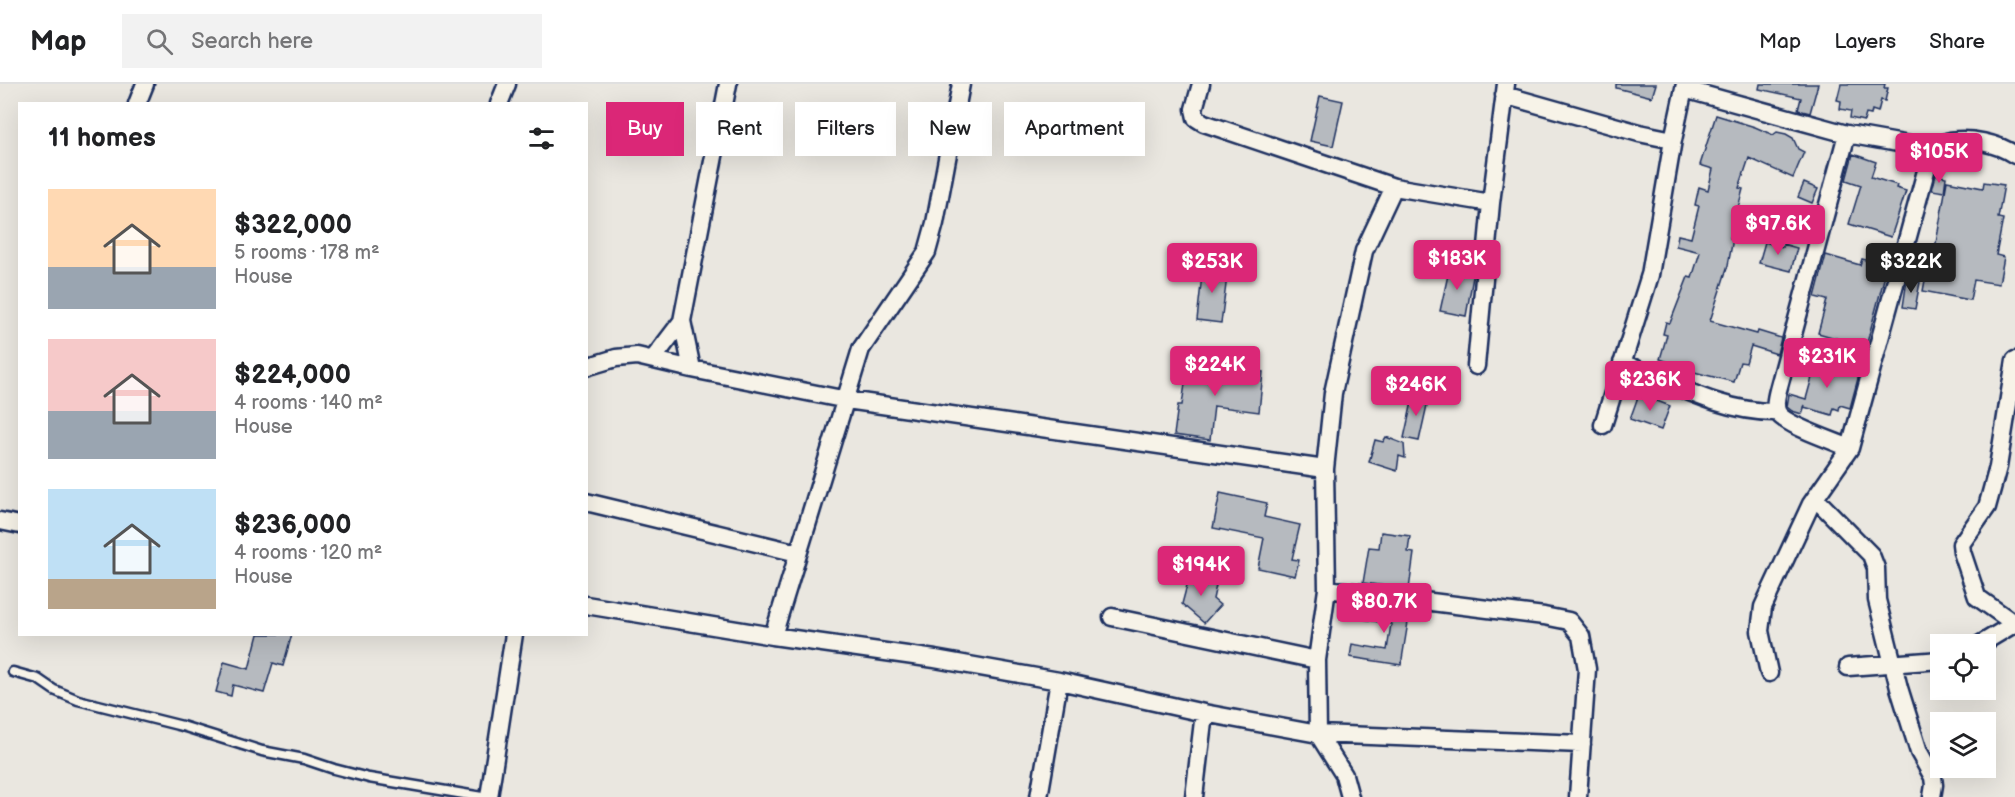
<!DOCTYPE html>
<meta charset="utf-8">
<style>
:root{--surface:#fff;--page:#f2f2f2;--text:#202124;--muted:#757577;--line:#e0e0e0;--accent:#db2777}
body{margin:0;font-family:"Balsamiq Sans",sans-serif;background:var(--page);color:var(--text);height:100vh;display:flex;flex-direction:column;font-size:22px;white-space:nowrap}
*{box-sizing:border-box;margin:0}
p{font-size:20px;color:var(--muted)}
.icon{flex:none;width:33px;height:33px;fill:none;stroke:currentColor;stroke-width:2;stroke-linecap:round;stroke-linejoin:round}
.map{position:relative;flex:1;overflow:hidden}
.side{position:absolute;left:18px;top:18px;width:570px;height:534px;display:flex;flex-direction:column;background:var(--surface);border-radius:0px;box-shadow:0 6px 24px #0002}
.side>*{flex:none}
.banner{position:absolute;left:606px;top:18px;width:570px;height:54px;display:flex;gap:12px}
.controls{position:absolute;left:1930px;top:550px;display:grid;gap:12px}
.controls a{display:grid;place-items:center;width:66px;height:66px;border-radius:0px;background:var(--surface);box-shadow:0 6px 24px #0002;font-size:30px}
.price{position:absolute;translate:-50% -51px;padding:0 14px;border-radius:6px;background:var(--accent);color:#fff;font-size:20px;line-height:39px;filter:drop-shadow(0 2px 3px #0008)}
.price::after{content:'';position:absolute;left:50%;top:36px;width:18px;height:14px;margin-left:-9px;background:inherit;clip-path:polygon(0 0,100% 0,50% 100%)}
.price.active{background:#222;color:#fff}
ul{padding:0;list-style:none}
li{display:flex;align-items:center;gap:18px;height:150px;padding:0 30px}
li span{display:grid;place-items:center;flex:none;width:168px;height:120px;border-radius:0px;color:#555}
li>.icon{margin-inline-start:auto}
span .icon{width:72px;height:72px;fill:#fffc;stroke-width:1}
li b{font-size:26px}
h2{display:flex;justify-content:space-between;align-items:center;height:72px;padding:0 30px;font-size:26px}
.chip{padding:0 21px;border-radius:0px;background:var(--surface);box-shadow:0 6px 24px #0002;font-size:21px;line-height:54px}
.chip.active{background:var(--accent);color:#fff}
header{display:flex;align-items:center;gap:36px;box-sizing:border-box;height:84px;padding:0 30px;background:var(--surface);border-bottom:2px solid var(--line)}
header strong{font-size:28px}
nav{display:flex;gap:33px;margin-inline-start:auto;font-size:21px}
.search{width:420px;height:54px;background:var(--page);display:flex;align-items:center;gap:15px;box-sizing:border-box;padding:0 21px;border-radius:0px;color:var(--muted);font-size:22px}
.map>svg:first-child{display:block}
.building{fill:#b6babf;stroke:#1b2f5e;stroke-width:1.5}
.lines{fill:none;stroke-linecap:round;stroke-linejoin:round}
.service-casing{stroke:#1b2f5e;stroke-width:13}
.minor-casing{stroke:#1b2f5e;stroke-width:21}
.service{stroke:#f7f3e8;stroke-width:8}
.minor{stroke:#f7f3e8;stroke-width:16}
</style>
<header>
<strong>Map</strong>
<div class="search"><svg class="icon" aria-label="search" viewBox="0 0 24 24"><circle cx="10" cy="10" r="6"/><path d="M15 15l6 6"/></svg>Search here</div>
<nav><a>Map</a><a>Layers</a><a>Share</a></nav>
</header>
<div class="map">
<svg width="2015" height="713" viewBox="0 0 2015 713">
<rect width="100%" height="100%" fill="#eae7e0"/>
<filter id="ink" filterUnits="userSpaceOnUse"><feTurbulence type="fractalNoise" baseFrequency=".0167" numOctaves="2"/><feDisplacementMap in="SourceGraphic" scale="12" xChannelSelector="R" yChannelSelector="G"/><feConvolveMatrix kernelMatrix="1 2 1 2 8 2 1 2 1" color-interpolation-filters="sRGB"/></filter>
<g filter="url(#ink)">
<path class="building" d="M1616 0H1656L1652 13 1616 4Z
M1760 0H1818L1810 29 1798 26 1801 14 1759 5Z
M1841 0H1885L1884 4H1888L1885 17 1881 16 1878 28 1872 26 1871 31 1866 30 1864 37 1850 34 1851 27 1840 25 1841 17 1837 16Z
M1320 12 1343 17 1333 62 1310 57Z
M1716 31 1755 43 1773 51 1777 48 1786 50 1793 54 1798 65 1804 68 1793 94 1749 74 1739 104 1743 105 1730 154 1733 155 1728 181 1710 237 1757 250 1758 247 1781 254 1777 270 1751 262 1746 279 1740 278 1734 298 1670 282 1671 279 1660 275 1667 251 1663 250 1666 238 1670 239 1688 193 1692 194 1700 168 1676 162 1678 151 1691 154 1699 122 1695 121 1699 103 1708 106 1713 85 1700 81Z
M1853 70 1876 78 1871 93 1897 101 1896 104 1906 107 1891 153 1849 140 1861 101 1846 96Z
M1936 91 1946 93 1944 108 1932 106Z
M1947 97 1983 104 1984 98 2004 101 1998 134 2003 135 1996 171 2004 173 1999 200 1974 196 1970 216 1923 207 1929 175 1933 176Z
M1804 99 1818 105 1812 119 1798 113Z
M1765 158 1783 163V160L1797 164 1791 187 1759 179Z
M1826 171 1860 181 1862 175 1880 180 1877 189 1885 191 1865 266 1838 258 1839 255 1818 249 1827 216 1815 213Z
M1203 182 1228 185 1221 239 1197 236Z
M1450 182 1474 187 1466 232 1440 227Z
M1907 196 1920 198 1915 225 1903 223Z
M1817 275 1860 287 1850 324 1840 321 1839 326 1834 324 1832 331 1804 323 1805 321 1802 330 1792 327 1787 323 1789 310 1806 315Z
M1188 278 1263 288 1259 328 1214 322 1210 356 1174 351 1178 321H1182Z
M1414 309 1429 312 1419 357 1404 354Z
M1639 310 1670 322 1661 346 1630 335Z
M1386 353 1404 360 1405 374 1399 372 1397 387 1369 378 1375 356 1383 358Z
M1220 409 1267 419 1264 433 1300 441 1292 475 1299 476 1295 492 1258 484 1264 454 1213 444Z
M1381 448 1410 452 1408 468 1414 469 1409 505 1363 499 1369 463 1379 464Z
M1190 490 1217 497 1213 515 1220 521 1204 539 1182 520Z
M1358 519 1410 526 1401 581 1350 573 1352 560 1387 566 1391 540 1356 534Z
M258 550H292L283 582 273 579 264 609 233 601 231 612 216 608 224 578 249 585Z"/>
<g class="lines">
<g class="service-casing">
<path id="service" d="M13 588 38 595 54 606 78 616 182 642 262 667 304 675 334 685 369 694 482 713"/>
</g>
<g class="minor-casing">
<path id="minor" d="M1201 0 1194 25 1196 34 1204 39 1394 103
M1684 5 1847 50 1932 65 1850 364 1811 420 1763 523 1760 547 1769 589
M1504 11 1639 49 1673 56
M137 20 145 0
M499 20 507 0
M1847 50 1778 306C1776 314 1774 322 1778 329 1785 341 1836 358 1850 364
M1932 65C1938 62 1944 58 1950 57 1971 54 1997 59 2015 71
M653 275 682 237
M2015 276 1998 383 1987 423 1961 460 1962 468 1977 513 2015 540
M1622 279C1672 299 1722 329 1777 328
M1476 282 1491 119 1506 0
M586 283 616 274 637 272 692 285 847 316 1325 385
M692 285 682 237 728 0
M1603 341 1650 191 1673 56 1685 0
M1815 414 1871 471 1876 484 1877 516 1899 604 1919 668 1933 693 1934 701 1932 713
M586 418 798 469
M0 437 20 441
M1327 505 1544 532 1569 537 1581 552 1587 585 1578 713
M586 521 773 552 935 575 1059 597 1204 629 1318 650 1582 660
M1112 533 1317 576
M773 552 861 265 927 168 935 139 961 0
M1979 561 2014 540
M1848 583 1941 576
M489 713 514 550
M1039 713 1059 597
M1194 713 1204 629
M1350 713 1344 691 1318 650 1317 576 1327 505 1325 385 1333 309 1364 167 1394 103 1491 119"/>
</g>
<use href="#service" class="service"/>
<use href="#minor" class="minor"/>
</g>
</g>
</svg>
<div class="controls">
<a><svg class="icon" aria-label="locate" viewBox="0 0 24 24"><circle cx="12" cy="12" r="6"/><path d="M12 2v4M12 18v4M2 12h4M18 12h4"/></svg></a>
<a><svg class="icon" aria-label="layers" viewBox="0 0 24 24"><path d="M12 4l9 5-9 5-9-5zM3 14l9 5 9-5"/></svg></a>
</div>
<b class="price" style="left:1939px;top:100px">$105K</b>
<b class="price" style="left:1778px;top:172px">$97.6K</b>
<b class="price" style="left:1457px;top:207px">$183K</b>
<b class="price" style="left:1212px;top:210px">$253K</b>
<b class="price active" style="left:1911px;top:210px">$322K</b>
<b class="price" style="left:1827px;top:305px">$231K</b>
<b class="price" style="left:1215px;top:313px">$224K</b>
<b class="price" style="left:1650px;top:328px">$236K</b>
<b class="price" style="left:1416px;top:333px">$246K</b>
<b class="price" style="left:1201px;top:513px">$194K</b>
<b class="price" style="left:1384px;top:550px">$80.7K</b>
<div class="banner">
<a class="chip active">Buy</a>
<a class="chip">Rent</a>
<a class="chip">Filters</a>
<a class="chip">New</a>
<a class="chip">Apartment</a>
</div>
<section class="side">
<h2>11 homes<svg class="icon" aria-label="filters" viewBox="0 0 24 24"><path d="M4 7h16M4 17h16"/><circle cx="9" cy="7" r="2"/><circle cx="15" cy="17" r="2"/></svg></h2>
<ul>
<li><span style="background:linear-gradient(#ffd9b3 65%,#9aa5b1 0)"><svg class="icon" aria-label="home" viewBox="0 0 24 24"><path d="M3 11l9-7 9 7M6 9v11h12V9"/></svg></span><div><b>$322,000</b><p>5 rooms · 178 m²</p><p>House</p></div></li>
<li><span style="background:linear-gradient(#f6c9c9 60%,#9aa5b1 0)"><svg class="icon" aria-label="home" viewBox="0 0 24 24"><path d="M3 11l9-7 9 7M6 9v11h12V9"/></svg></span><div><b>$224,000</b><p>4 rooms · 140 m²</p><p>House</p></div></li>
<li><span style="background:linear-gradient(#bfe0f5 75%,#b9a48a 0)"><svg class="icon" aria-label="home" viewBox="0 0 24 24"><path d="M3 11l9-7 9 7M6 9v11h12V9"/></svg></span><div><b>$236,000</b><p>4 rooms · 120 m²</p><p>House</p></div></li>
</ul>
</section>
</div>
